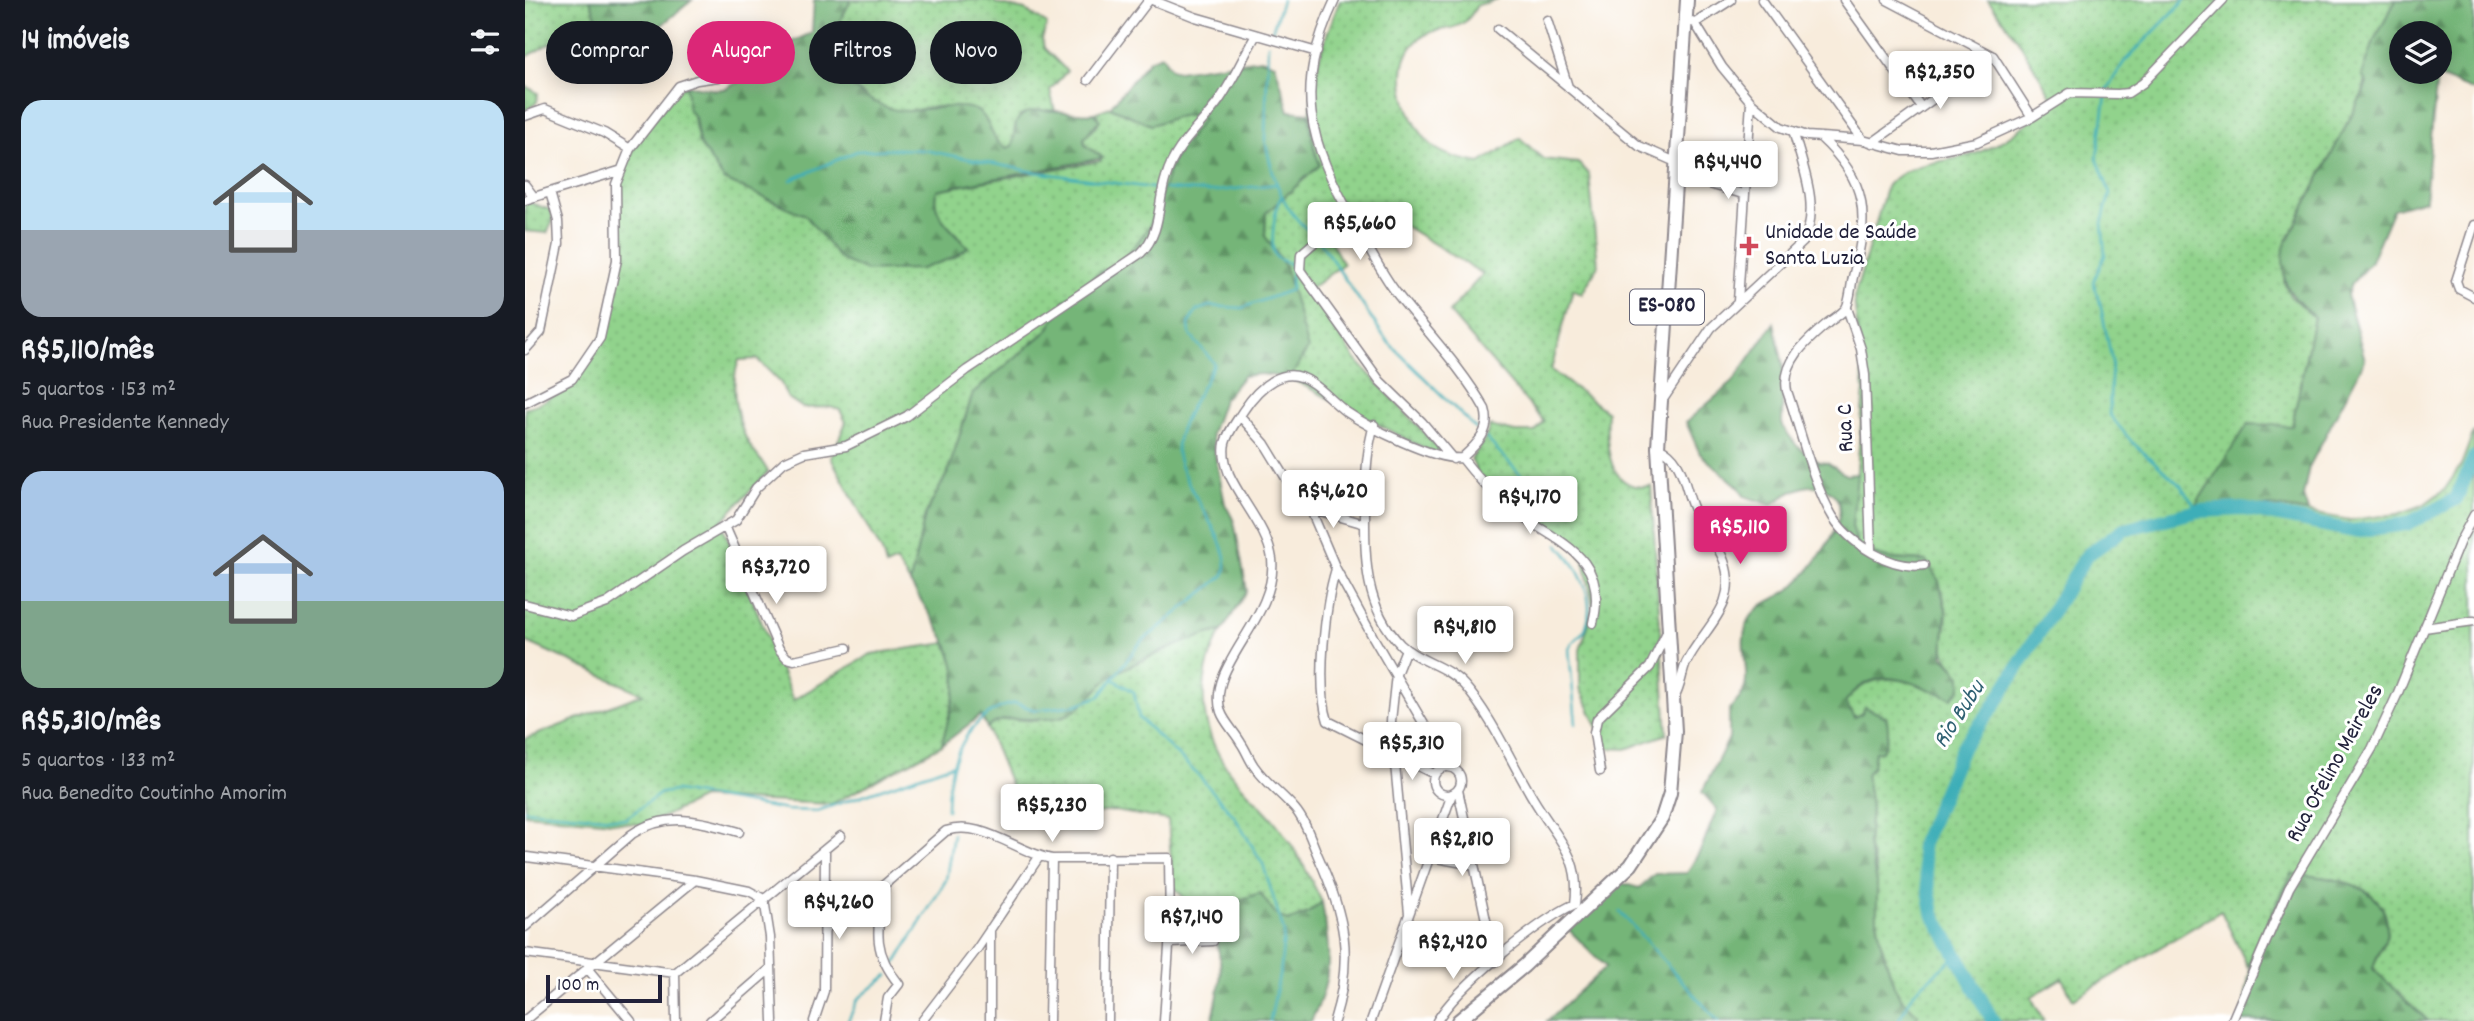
<!DOCTYPE html>
<html lang="pt">
<meta charset="utf-8">
<style>
:root{--surface:#171b24;--page:#20242c;--text:#f1f3f6;--muted:#9ea1a6;--accent:#db2777}
body{margin:0;font-family:Dekko,sans-serif;background:var(--page);color:var(--text);height:100vh;display:flex;flex-direction:column;font-size:26px;white-space:nowrap}
*{box-sizing:border-box;margin:0}
p{font-size:23px;color:var(--muted)}
.icon{flex:none;width:38px;height:38px;fill:none;stroke:currentColor;stroke-width:2;stroke-linecap:round;stroke-linejoin:round}
.map{position:relative;flex:1;overflow:hidden}
.panel{display:flex;flex-direction:column;background:var(--surface);width:525px}
.panel>*{flex:none}
.guide{position:absolute;left:21px;top:21px;width:665px;height:63px;display:flex;gap:14px}
.controls{position:absolute;left:1864px;top:21px;display:grid;gap:14px}
.controls a{display:grid;place-items:center;width:63px;height:63px;border-radius:50%;background:var(--surface);box-shadow:0 4px 18px #0003;font-size:35px}
.scale{position:absolute;left:21px;bottom:18px;width:116px;box-sizing:border-box;padding-left:7px;border:4px solid #22223b;border-top:0;font-size:19px;line-height:24px;white-space:nowrap;color:#22223b;-webkit-text-stroke:5px #fff;paint-order:stroke}
.price{position:absolute;translate:-50% -60px;padding:0 16px;border-radius:7px;background:#fff;color:#222;font-size:23px;line-height:46px;filter:drop-shadow(0 2px 4px #0008)}
.price::after{content:'';position:absolute;left:50%;top:42px;width:21px;height:16px;margin-left:-10px;background:inherit;clip-path:polygon(0 0,100% 0,50% 100%)}
.price.on{background:var(--accent);color:#fff}
ul{padding:0;list-style:none}
li{display:grid;align-content:center;gap:14px;height:371px;padding:0 21px}
li span{display:grid;place-items:center;height:217px;border-radius:21px;color:#555}
li>.icon{margin-inline-start:auto}
span .icon{width:126px;height:126px;fill:#fffc;stroke-width:1}
li b{font-size:30px}
h2{display:flex;justify-content:space-between;align-items:center;height:84px;padding:0 21px;font-size:30px}
.tag{padding:0 24px;border-radius:32px;background:var(--surface);box-shadow:0 4px 18px #0003;font-size:24px;line-height:63px}
.tag.on{background:var(--accent);color:#fff}
main{display:flex;flex:1;min-height:0}
.map>svg:first-child{display:block}
.grass{fill:url(#grass-dots);stroke:#5a7a64;stroke-width:2}
.forest{fill:url(#forest-firs);stroke:#4b6c5a;stroke-width:2;fill-rule:evenodd}
.lines{fill:none;stroke-linecap:round;stroke-linejoin:round}
.stream{stroke:#3eaeb8;stroke-width:2.5}
.river{stroke:#3eaeb8;stroke-width:14}
.minor-casing{stroke:#8d878c;stroke-width:11}
.primary-casing{stroke:#8d878c;stroke-width:16}
.minor{stroke:#fff;stroke-width:8}
.primary{stroke:#fff;stroke-width:12}
.poi-dot{fill:#d1495b;stroke:#fff;stroke-width:2.5}
.labels{text-anchor:middle;dominant-baseline:central;stroke-width:6;stroke-linejoin:round;paint-order:stroke}
.shield{fill:#fff;stroke:#646476;stroke-width:2}
.shield-label{font-size:21px;font-weight:bold;fill:#22223b}
.poi-label{font-size:23px;fill:#22223b;stroke:#fff;text-anchor:start}
.street-label{font-size:23px;fill:#22223b;stroke:#fff}
.water-label{font-size:24px;font-style:italic;fill:#2f6173;stroke:#fff}
</style>
<main>
<section class="panel">
<h2>14 imóveis<svg class="icon" aria-label="filters" viewBox="0 0 24 24"><path d="M4 7h16M4 17h16"/><circle cx="9" cy="7" r="2"/><circle cx="15" cy="17" r="2"/></svg></h2>
<ul>
<li><span style="background:linear-gradient(#bfe0f5 60%,#9aa5b1 0)"><svg class="icon" aria-label="home" viewBox="0 0 24 24"><path d="M3 11l9-7 9 7M6 9v11h12V9"/></svg></span><div><b>R$5,110/mês</b><p>5 quartos · 153 m²</p><p>Rua Presidente Kennedy</p></div></li>
<li><span style="background:linear-gradient(#a9c7e8 60%,#7fa58c 0)"><svg class="icon" aria-label="home" viewBox="0 0 24 24"><path d="M3 11l9-7 9 7M6 9v11h12V9"/></svg></span><div><b>R$5,310/mês</b><p>5 quartos · 133 m²</p><p>Rua Benedito Coutinho Amorim</p></div></li>
</ul>
</section>
<div class="map">
<svg width="1949" height="1021" viewBox="0 0 1949 1021">
<defs>
<pattern id="grass-dots" width="8" height="8" patternUnits="userSpaceOnUse" patternTransform="scale(1.75)"><rect width="8" height="8" fill="#91d38c"/><path d="M2 2h.1M6 6h.1" fill="none" stroke="#7db57a" stroke-width="1.8" stroke-linecap="round"/></pattern>
<pattern id="forest-firs" width="22" height="20" patternUnits="userSpaceOnUse" patternTransform="scale(1.75)"><rect width="22" height="20" fill="#74b578"/><path d="M5 1l3.5 6h-7zM16 11l3.5 6h-7z" fill="#5f9364"/></pattern>
</defs>
<rect width="100%" height="100%" fill="#fff"/>
<filter id="ink" filterUnits="userSpaceOnUse"><feTurbulence type="fractalNoise" baseFrequency=".0143" numOctaves="2"/><feDisplacementMap in="SourceGraphic" scale="14" xChannelSelector="R" yChannelSelector="G"/><feConvolveMatrix kernelMatrix="1 2 1 2 8 2 1 2 1" color-interpolation-filters="sRGB"/></filter>
<filter id="wash" filterUnits="userSpaceOnUse"><feTurbulence type="fractalNoise" baseFrequency=".00686" numOctaves="4" result="noise"/><feDisplacementMap in="SourceGraphic" scale="28" xChannelSelector="R" yChannelSelector="G"/><feGaussianBlur stdDeviation="1.57" result="paint"/><feColorMatrix in="noise" values="0 0 0 0 0 0 0 0 0 0 0 0 0 0 0 0 0 1.4 0 .05"/><feComposite in="paint" operator="in"/></filter>
<g filter="url(#wash)">
<rect width="100%" height="100%" fill="#f8ecdc"/>
<path class="grass" d="M0 0H65L72 19H65L0 58Z
M326 0H468L472 4 500 10 522 24 517 39 519 48 542 71 525 90 530 111 522 110 492 122 487 147C468 151 464 124 455 112 443 109 418 106 407 107 393 109 378 114 364 109 338 101 318 78 298 61L297 55Z
M815 0H973L952 5C935 41 912 20 891 42 864 68 883 127 910 148 923 157 940 160 955 163L995 138 1018 159 1053 163 1064 174 1073 265 1057 294 1048 289 1026 370 1082 412C1080 445 1083 493 1126 486L1142 734 1101 749 1082 748 1055 688V650L1069 608 1059 560 1049 547 953 474 946 459 960 439 965 426 990 432H1010L1019 422 924 312 958 274 878 225 827 213 799 229 818 264 784 290 831 360 921 456 904 451 765 378 740 236 741 213 795 165C773 110 794 52 815 0Z
M1463 0H1871L1849 41 1838 93 1759 247V282L1765 296 1789 317 1767 427 1669 509 1747 506 1825 520 1873 514 1898 505 1920 489 1936 465 1949 431V1021H1903C1887 1002 1857 989 1848 966 1853 955 1862 943 1862 930 1864 882 1802 877 1767 874L1729 948 1723 967 1696 911 1548 999 1537 978 1506 997 1519 1021H1391L1386 1007 1378 1001 1369 986 1356 943 1352 919 1351 871 1343 845 1346 808 1341 774C1358 757 1345 729 1340 708L1336 714 1329 717 1320 702C1343 673 1372 675 1403 688L1429 667C1409 646 1425 633 1421 608 1418 590 1411 576 1401 561L1366 559 1334 550 1327 526 1339 390 1329 298 1362 185C1387 159 1420 164 1452 153 1482 142 1505 121 1529 101L1493 40Z
M161 85 174 143 199 180 280 215 436 239C423 226 404 210 412 190L576 161 575 155 562 149 559 138 573 125V115L569 113 585 107 626 125C642 121 662 109 678 118L625 225 612 243 593 265 539 301 523 330 448 393 423 472 400 515 385 583 371 561 361 566 357 552 306 458 321 422 315 410 305 407 278 408 262 397 256 383 232 359 214 360C204 387 211 424 227 449 233 457 239 463 243 472L196 522 268 700 346 654 421 643 431 669 430 691 417 745 307 804 177 798 121 825 0 814V739L118 694 0 641V408C67 390 91 318 94 255 95 233 89 208 93 186 99 150 130 119 151 91Z
M0 86 13 93 12 102 0 111Z
M0 201 26 210 28 221 22 233 0 231Z
M697 631C673 672 672 720 698 762 712 785 735 803 751 823 770 847 784 875 797 902L783 913 763 921 750 914 735 893 674 914 648 886 643 820 590 811 532 817 504 806H494L462 728 469 722 485 719 512 721 600 668 677 634Z"/>
<path class="forest" d="M65 0H167L115 43 109 42 72 19Z
M289 0H326L297 55 298 61C323 82 350 113 385 111 402 109 432 104 448 109 467 115 463 141 482 148L487 146C490 138 488 126 493 119 505 101 550 117 569 113L575 120 559 138 560 145 578 158 412 190C403 213 430 232 443 247L430 257 396 269 341 271 315 259 280 215 199 180 174 143 170 118 163 109 161 85 192 90 202 88 221 77 239 54 287 33Z
M1871 0H1949V91L1912 76 1900 200 1868 209 1845 263 1826 284 1822 295 1840 360 1784 467 1778 496 1783 512 1747 506 1668 509 1723 424 1767 426 1789 317C1763 293 1755 285 1759 247L1838 93 1842 83 1837 76 1849 41ZM1876 33H1914V72H1876Z
M637 55 646 69 653 71 736 59 750 64 764 111 784 113 789 149 795 165 741 213 740 236 760 266 783 349 765 378 736 374 718 376 698 400 686 434 700 504 709 521 722 591 697 631C676 634 601 665 584 678 570 689 561 706 544 714 518 727 485 709 462 728L456 715 417 745C420 727 427 710 430 692 437 653 404 615 385 583L400 515 423 472 448 393 523 330 539 301 575 272 593 265 612 243 625 225 648 159 678 119C663 109 642 121 626 125L585 107 624 60Z
M1249 323 1258 365 1257 426 1272 446 1294 462 1302 463 1321 475 1332 474 1327 526 1334 550 1366 559 1401 561 1414 581 1421 610 1418 656 1436 675V688L1427 698C1388 685 1353 659 1320 702L1329 717 1336 714 1340 707 1361 717C1365 730 1363 739 1357 751H1350L1348 767 1341 774 1346 808 1343 845 1352 882V919L1356 943 1369 986 1378 1001 1393 1014 1391 1021H1022L1081 967 1042 928 1093 882 1114 888 1130 874 1162 873 1176 849 1192 809 1177 792 1204 738V709C1239 682 1207 653 1224 620 1236 599 1253 601 1270 585 1286 570 1325 521 1312 499 1307 491 1299 487 1290 486 1274 485 1259 496 1246 505L1219 496 1214 487 1175 454 1161 422 1207 383Z
M1767 874C1802 877 1861 881 1862 928 1863 943 1850 955 1848 969L1903 1021H1716L1729 948Z
M735 893 750 914 763 921 783 913 797 902C805 948 809 979 786 1021H687C697 981 704 948 674 914Z"/>
<g class="lines">
<path class="stream" d="M1660 0 1599 62 1582 89 1572 158 1585 193 1577 223 1580 255 1568 282 1574 298 1587 361 1584 414 1607 442 1656 486 1673 511
M746 35 757 0
M743 45 740 139C747 177 758 214 791 236
M266 180 332 151 372 149 399 150 510 172 634 189
M640 189 685 192 752 184
M795 242 862 341 951 429
M961 438 997 476 1008 504
M1012 513 1018 524
M1033 544C1052 565 1072 597 1061 627 1058 636 1047 639 1044 649L1051 724
M588 679 609 692 614 718 674 776 709 816 738 864 759 932 756 966 745 1021
M0 810 100 819 136 793 151 791 262 810 292 811 429 764
M422 810C422 764 440 714 490 703L510 710 551 705 575 696 615 643 699 575C712 546 654 485 652 452 651 421 678 391 689 363L665 335 664 323 671 311 684 306 717 308 766 290 767 266C762 260 757 262 752 258 743 249 750 207 756 197
M1095 912 1193 1021
M367 969 421 880 428 834
M323 1021 333 999 363 975
M1373 1021 1390 991 1431 956"/>
<path class="river" d="M1468 1021 1408 913 1396 846 1438 746 1467 709 1562 555 1599 529 1673 511 1719 509 1828 531 1882 524 1931 499 1949 458"/>
</g>
</g>
<g filter="url(#ink)">
<g class="lines">
<g class="minor-casing">
<path id="minor" d="M627 0 670 17 792 52
M810 0C768 89 783 140 829 222 843 246 855 272 873 295 902 332 937 368 960 409 967 431 951 445 937 458
M1237 0 1338 140
M1319 0 1396 107
M1362 0 1468 56 1507 117
M1022 20 1043 87 1114 146 1153 163
M1160 20 1170 23 1197 67 1226 102 1256 127 1282 136 1338 140 1378 151H1406L1452 142 1507 117 1545 93 1593 94 1603 93 1618 83 1698 0
M1170 23 1206 0
M973 29 1041 85
M563 80 624 0
M0 116 20 109 79 133 105 149
M1295 137C1344 182 1344 215 1328 277 1326 285 1325 302 1321 308 1318 313 1309 318 1304 322 1284 339 1256 361 1262 391 1275 428 1288 485 1308 517 1325 544 1367 570 1399 565
M1347 143 1468 56
M1152 175 1218 194
M0 185 9 197
M25 192 94 171
M0 200 25 192 33 221 34 244 16 332 0 350
M824 212 776 254 775 270 855 381 897 422 928 459
M1949 225 1931 281 1934 289 1949 297
M1213 301 1226 102
M1322 308 1336 349 1340 375 1346 551
M1139 398 1186 328 1278 242C1296 209 1278 168 1269 134
M0 403 47 379 75 338 92 260 91 184 105 149 154 86 172 80 214 74
M715 416 740 444 770 493 785 508 811 569 848 637 924 767
M849 425C841 452 841 477 840 504 840 555 838 606 876 645 894 662 921 665 939 685 970 720 988 768 1014 808 1036 843 1056 859 1050 904
M1133 447C1158 458 1158 482 1167 505 1174 525 1192 541 1199 561 1215 606 1178 628 1161 663 1156 675 1156 687 1149 698
M937 458C950 475 966 492 982 506 1024 540 1086 551 1068 623
M785 508 840 524
M200 526 254 649 262 658 269 660 322 648
M811 569C800 605 791 685 803 721L909 774
M0 604 46 616 82 603 158 551 211 520 231 488 259 462 279 453 321 446 382 416 442 370 616 253C637 231 632 204 641 177 650 145 675 127 693 102 708 81 718 57 731 35
M1899 628 1949 621
M881 649 871 674 866 721 884 914
M908 781a14 14 0 1 1 28 0a14 14 0 1 1-28 0Z
M1075 771 1069 733 1072 719 1125 667 1141 634
M933 790 970 962
M2 857 170 880 224 891 239 899 245 937 248 1021
M906 857 949 865
M0 927 107 834C142 811 176 821 214 832
M300 929 360 884 421 831C457 819 493 853 527 859L644 858 645 932 639 1021
M465 929V1021
M645 943 688 941
M0 953 150 973
M62 968 106 1021
M150 973 316 836
M150 973 151 1021
M0 1020 170 880
M185 1021 245 969
M289 1021 299 991 300 852
M359 1021 363 998 374 984C345 949 353 927 360 884
M397 1021 452 949 514 857
M524 1021 527 859
M583 1021 585 857
M809 1021C829 957 820 916 793 856 786 840 781 822 770 809 757 794 740 782 729 766 724 759 721 750 716 743 710 732 700 723 696 712 680 666 753 618 747 559 743 530 716 501 704 474 693 443 702 436 718 411 733 388 759 362 787 383 799 391 808 402 820 411 843 427 910 461 937 458
M846 1021 927 794
M912 1021C932 987 1014 920 1050 904
M1707 1021 1764 888 1847 749 1872 695 1935 541 1949 515"/>
</g>
<g class="primary-casing">
<path id="primary" d="M933 1021 999 966 1106 865 1137 818 1145 793 1150 731 1133 447 1162 0"/>
</g>
<use href="#minor" class="minor"/>
<use href="#primary" class="primary"/>
</g>
</g>
<path class="poi-dot" d="M1220.5 235.5h7v7h7v7h-7v7h-7v-7h-7v-7h7z"/>
<g class="labels">
<rect class="shield" x="1105" y="289.5" width="74" height="35" rx="5"/>
<g class="shield-label">
<text x="1142" y="307">ES-080</text>
</g>
<g class="poi-label">
<text x="1240" y="233">Unidade de Saúde<tspan x="1240" dy="26">Santa Luzia</tspan></text>
</g>
<g class="street-label">
<text transform="translate(1322 428) rotate(-92)">Rua C</text>
<text transform="translate(1811 764) rotate(-61)">Rua Ofelino Meireles</text>
</g>
<g class="water-label">
<text transform="translate(1435 715) rotate(-57)">Rio Bubu</text>
</g>
</g>
</svg>
<div class="controls">
<a><svg class="icon" aria-label="layers" viewBox="0 0 24 24"><path d="M12 4l9 5-9 5-9-5zM3 14l9 5 9-5"/></svg></a>
</div>
<div class="scale">100 m</div>
<b class="price" style="left:1415px;top:111px">R$2,350</b>
<b class="price" style="left:1203px;top:201px">R$4,440</b>
<b class="price" style="left:835px;top:262px">R$5,660</b>
<b class="price" style="left:808px;top:530px">R$4,620</b>
<b class="price" style="left:1005px;top:536px">R$4,170</b>
<b class="price on" style="left:1215px;top:566px">R$5,110</b>
<b class="price" style="left:251px;top:606px">R$3,720</b>
<b class="price" style="left:940px;top:666px">R$4,810</b>
<b class="price" style="left:887px;top:782px">R$5,310</b>
<b class="price" style="left:527px;top:844px">R$5,230</b>
<b class="price" style="left:937px;top:878px">R$2,810</b>
<b class="price" style="left:314px;top:941px">R$4,260</b>
<b class="price" style="left:667px;top:956px">R$7,140</b>
<b class="price" style="left:928px;top:981px">R$2,420</b>
<div class="guide">
<a class="tag">Comprar</a>
<a class="tag on">Alugar</a>
<a class="tag">Filtros</a>
<a class="tag">Novo</a>
</div>
</div>
</main>
